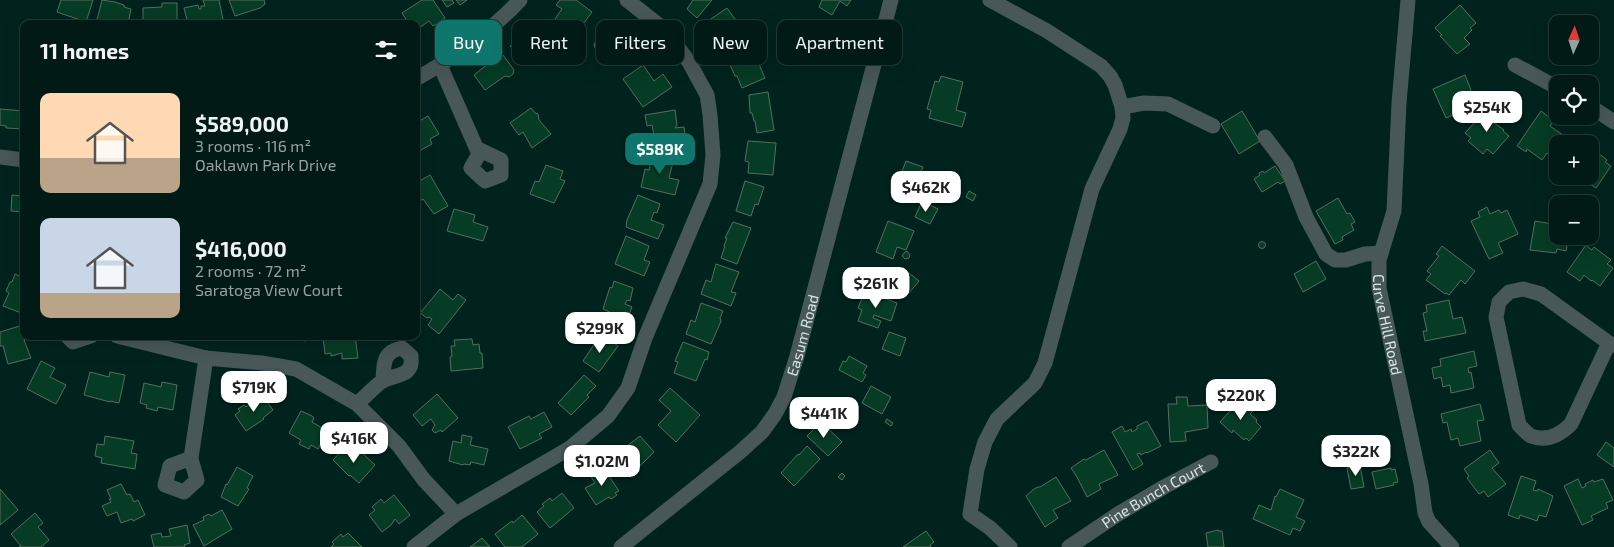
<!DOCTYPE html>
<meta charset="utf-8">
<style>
:root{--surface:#011a16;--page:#0b231f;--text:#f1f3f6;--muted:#96a1a1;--line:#233835;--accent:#0f766e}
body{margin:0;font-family:"Exo 2",sans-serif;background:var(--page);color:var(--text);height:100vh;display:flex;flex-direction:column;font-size:19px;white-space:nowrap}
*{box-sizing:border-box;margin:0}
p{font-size:16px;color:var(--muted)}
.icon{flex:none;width:28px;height:28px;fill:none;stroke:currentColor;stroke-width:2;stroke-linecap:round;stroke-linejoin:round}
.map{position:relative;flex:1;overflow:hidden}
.details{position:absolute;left:20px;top:20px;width:400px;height:320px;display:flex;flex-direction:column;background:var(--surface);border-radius:10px;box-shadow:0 5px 20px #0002,0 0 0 1px var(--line)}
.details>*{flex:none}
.top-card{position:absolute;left:435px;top:20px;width:475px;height:45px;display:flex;gap:10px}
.needle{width:32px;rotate:3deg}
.fabs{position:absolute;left:1549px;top:15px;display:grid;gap:10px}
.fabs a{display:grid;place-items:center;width:50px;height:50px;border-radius:10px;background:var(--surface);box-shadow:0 5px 20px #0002,0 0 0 1px var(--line);font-size:25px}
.price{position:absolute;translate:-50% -42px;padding:0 11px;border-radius:10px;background:#fff;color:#222;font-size:16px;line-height:32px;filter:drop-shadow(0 1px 2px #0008)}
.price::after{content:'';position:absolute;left:50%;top:30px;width:15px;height:11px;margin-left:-8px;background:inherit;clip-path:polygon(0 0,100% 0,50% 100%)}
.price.on{background:var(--accent);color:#fff}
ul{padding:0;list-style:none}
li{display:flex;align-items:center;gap:15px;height:125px;padding:0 20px}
li span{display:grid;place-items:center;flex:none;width:140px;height:100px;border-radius:10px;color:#555}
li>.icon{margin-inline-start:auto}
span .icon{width:60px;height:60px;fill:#fffc;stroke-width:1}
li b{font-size:21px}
h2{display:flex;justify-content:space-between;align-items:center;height:60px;padding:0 20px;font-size:21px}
.tag{padding:0 18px;border-radius:10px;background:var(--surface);box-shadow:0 5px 20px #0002,0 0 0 1px var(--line);font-size:18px;line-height:45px}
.tag.on{background:var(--accent);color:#fff}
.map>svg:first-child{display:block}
.building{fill:#063b25;stroke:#536f5f}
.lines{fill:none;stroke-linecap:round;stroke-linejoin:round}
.minor{stroke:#485758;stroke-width:15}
.labels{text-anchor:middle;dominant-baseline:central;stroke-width:4;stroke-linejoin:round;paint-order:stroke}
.street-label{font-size:15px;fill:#d4e7e2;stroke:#011814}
</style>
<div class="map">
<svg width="1614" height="547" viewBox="0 0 1614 547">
<rect width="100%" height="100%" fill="#01231e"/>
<path class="building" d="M61 0H93L86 22 57 12Z
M102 0 115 2 124 5V7L131 9 128 24H96Z
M203 0H219L224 24H188L184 8 198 5 199 9H201V6H205Z
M229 0H264L265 4 260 8 235 16Z
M422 0H433L445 18 433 26 429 21 416 30V24H409L402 13Z
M442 0H452L454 3 447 7Z
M456 0H467L460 5Z
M560 0H576L592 12 581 27 578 25 568 39 550 26 562 9 556 5Z
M693 0H712L697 18 687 9Z
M822 0H851L847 6 840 1 832 15 819 7Z
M162 3H177V24H143V8L162 7Z
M1460 5 1476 23 1470 28 1472 30 1464 38 1470 44 1457 54 1440 36 1442 35 1435 28Z
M727 8 734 18 738 21V24L746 35 722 52 713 39 717 36 708 21Z
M536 25 549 40 536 51V53L524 61 510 46Z
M606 27 618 33 619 32 636 48 623 65 602 50H598L595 48 594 44Z
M752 48 765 78 742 88 737 76H735L727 58Z
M503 55 514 70 513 74 509 77 505 76 485 90 474 75 489 63Z
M643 65 654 81 663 74 672 87 643 107 623 79Z
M1465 75 1471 90 1468 92 1471 98 1469 99 1472 107 1446 118 1433 89Z
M941 76 963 82 956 110 966 113 962 127 929 118 931 110 927 109 935 81 939 82Z
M768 92 774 130 757 133 755 121H754L752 113H750L749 95Z
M531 108 535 113 538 114 539 120 551 134 532 148 523 132 519 135 510 123Z
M1488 108 1499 118 1494 123 1504 130 1503 131 1509 136 1493 154 1487 149 1483 154 1468 141 1471 138 1465 133Z
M0 109 24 111V129L6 128V126L0 125Z
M675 110 677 125 675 128 684 127 686 142 656 146 652 125 647 126 645 115Z
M1242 111 1260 141 1239 154 1221 124Z
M1541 111 1554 121 1550 126 1567 138 1563 144H1558V151L1553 157 1547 153 1542 160 1527 149 1526 152 1517 146Z
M428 116 439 134 430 139 432 144 419 151 418 150 416 151V125L419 123 418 122Z
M748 141 776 143 773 175 748 173 749 162 745 161Z
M1590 145 1598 152V153L1607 160 1605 162 1611 166 1596 188 1581 178 1578 182 1570 176H1590Z
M653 153 674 158 669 178 679 180 675 195 641 187 645 169 649 170Z
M906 161 923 167 910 201 895 195 898 181 896 180 898 173 901 174Z
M546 165 563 171 560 179 565 181 554 203 530 194 535 181 539 182Z
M1275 166 1285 181 1280 184 1278 182 1262 192 1254 179 1260 175 1259 173 1263 171 1264 173Z
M430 175 448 206 434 214 423 199 420 201 416 195 419 191 416 183Z
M745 181 764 187 758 205 755 204 751 216 736 211Z
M969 191 976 195 973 201 966 197Z
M12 195 24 196V212L11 211Z
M638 195 660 204 657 213 654 212 651 220 664 225 658 239 626 227 627 220Z
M1338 198 1347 214 1350 213 1355 222 1351 224 1354 230 1342 237 1343 240 1335 244 1316 211Z
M922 201 938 209 930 224 915 217Z
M1487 207 1490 214 1499 210 1501 213 1507 210 1518 234 1498 243 1503 253 1489 259 1471 221 1480 217 1478 212Z
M454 209 475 215 473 222 488 227 483 241 447 231Z
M888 221 914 231 906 250 897 247 893 259 876 252Z
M1535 221 1558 225V236H1569L1566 251 1557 249 1556 253 1530 250Z
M733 222 751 228 737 264 721 258 725 246H724L727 238H725Z
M626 236 649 246 644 260 650 262 644 276 615 264Z
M1258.5 245a3.5 3.5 0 1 1 7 0a3.5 3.5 0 1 1-7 0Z
M1586 245 1592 250 1594 247 1611 260 1607 264 1613 268 1600 286 1592 280 1591 281 1584 275 1580 281 1567 272Z
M1442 246 1475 271 1465 284 1461 280 1449 295 1446 293 1445 294 1426 280 1431 274 1427 271 1439 256 1436 254Z
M907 251 910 255 909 258 905 259 902 256 904 253Z
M1316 261 1326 279 1303 292 1294 274Z
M716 264 739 272 731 292 736 293 731 306 701 294 706 280 711 282Z
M904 269 919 281 909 293 894 281Z
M15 274 24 278V314L3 306 9 293 6 291 10 282H12Z
M614 281 633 288 630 301 627 300 625 304 632 307 627 320 603 309 610 287 612 288Z
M440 289 453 300 458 294 466 300 439 334 428 325 432 319 429 317 427 318 420 313Z
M865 291 897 303 891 321 874 315 873 318 881 321 878 328 858 321 862 310 858 308Z
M1449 300 1453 319 1462 317 1466 333 1425 341 1423 331H1427L1423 313 1427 312 1426 305Z
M701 303 723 311 720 318 721 321 711 344 686 334 691 320 695 322Z
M23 325 24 336H26L27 339 24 340 31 358 8 364 3 346H0V332Z
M889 332 906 338 900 356 882 349Z
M294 336H307L305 341 295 338Z
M323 336H355L358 358 342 359V353L331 356V353L325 354Z
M604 336 618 346 599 372 583 361 595 343 598 345Z
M472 339 473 345 479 344 480 353H482L483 368 451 371 450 357 452 356 451 346H455L454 340Z
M683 342 709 352 707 360 705 359 696 381 674 373 678 362 675 361Z
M1474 351 1477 366 1468 368 1469 373 1471 372 1474 388 1451 393 1450 385 1443 387 1441 377 1434 379 1432 368 1441 366 1440 359Z
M849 356 867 366 863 373 866 375 862 382 839 370 843 361 846 362Z
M41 361 55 368 50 377 66 385 56 404 27 389Z
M90 372 109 377 110 372 125 375 119 403 110 401V402L84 395Z
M584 375 596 386 587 395 589 397 571 415 558 403Z
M162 382 177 385 173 410 158 407 157 411 146 408 147 405 140 403 144 383 161 387Z
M871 386 891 397 882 414 862 403Z
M670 388 700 415 676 442 658 425 671 411 659 400Z
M437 394 458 418 442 432 441 430 435 433 432 430 435 425 431 419 422 426 413 415Z
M262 395 273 410 263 418 264 419 246 431 235 415 240 411 238 409 244 405 246 407Z
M1176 397H1187L1188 406 1207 405 1208 428 1185 432 1186 441 1170 442 1168 404H1177Z
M1240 400 1253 411 1250 414 1257 420 1256 422 1261 427 1249 441 1246 438 1244 440 1233 430 1232 433 1220 422Z
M1480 404 1484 420 1477 421 1481 441 1460 446 1458 438 1451 440 1447 422 1443 423 1441 414Z
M301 411 312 416 314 418 312 422 327 431 318 449 311 445 309 449 299 444 301 440 289 433Z
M544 412 552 427 539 434 542 438 520 449 508 427 529 416 531 419Z
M887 419 893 423 891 426 885 422Z
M1147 421 1161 446 1147 453 1146 452 1141 455 1140 453 1137 454 1143 464 1133 470 1112 432 1122 426 1125 432 1131 429 1132 432 1137 429V426Z
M821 422 842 442 828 456 807 436Z
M462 435 472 437 470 445 488 449 484 465 471 462 470 465 464 464 463 465 449 461 453 441 461 443Z
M105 436 134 441 131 453 137 454 135 469 101 463 102 458 95 456 97 444 104 445Z
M640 436 654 452 639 467 637 465 631 471 619 458 625 451 623 449Z
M1606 442 1614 448V467L1597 455Z
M346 446 355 455 359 450 375 465 359 483 350 475 349 476 333 460Z
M807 446 820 459 794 486 781 473 798 454 799 455Z
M1104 450 1118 475 1099 484 1101 489 1087 497 1077 477 1071 468 1084 459 1086 460Z
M1490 450 1499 463 1492 468 1506 484 1488 497 1484 491 1479 494 1467 478 1469 476 1464 469Z
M1360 465 1364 487 1351 489 1347 468Z
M237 467 253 476 247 488 249 489 238 506 221 497 226 484 227 485Z
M603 467 619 491 615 493 617 495 611 499 609 497 596 505 585 488 595 483 590 475Z
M1391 468V470L1395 469 1398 482 1393 483 1394 485 1376 489 1372 472Z
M842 473 845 476 842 480 838 477Z
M1521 476 1536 481 1533 490 1537 491 1538 489 1553 496 1546 517 1539 515 1537 521 1520 515 1519 519 1508 515Z
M1056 477 1071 501 1053 510 1058 518 1045 527 1026 496 1034 489 1038 487H1040Z
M1578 479 1582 488 1586 486 1585 484 1593 480 1594 482 1603 479 1613 500 1606 503 1608 508 1591 516 1593 520 1582 525 1564 486Z
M121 484 127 495 130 494 134 502 138 500 145 515 133 521 132 519 121 523 117 512 107 516 102 506 111 502 109 499H111L107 490Z
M0 489 18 510 0 525Z
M1280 489 1304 500 1296 517 1305 521 1300 531 1293 528 1290 535 1253 519 1259 505 1271 510 1275 496 1276 497Z
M562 493 574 508 550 528 537 512 544 506 542 504 550 498 552 501Z
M394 495 410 515 399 524 395 519 391 525 382 532 369 515 375 510 372 507 381 499 384 503Z
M222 510 232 529 204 546 193 525 204 520 203 517 209 514 211 516Z
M35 513 43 523 38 527 49 540 41 547H19L21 546 11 534Z
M522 515 538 534 522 547H505L495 534 512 521 513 523Z
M187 525 190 543 184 545 185 547H154L151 535 161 533 162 537 171 536 169 529Z
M1218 530V531H1222L1224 547H1208L1206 533Z
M926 531 934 542 930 545 931 547H903Z
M348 533 362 547H331L334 544 332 542 341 534 343 537Z
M482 538 490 547H470L473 545Z"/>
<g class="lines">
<g class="minor">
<path d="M990 0 1047 31 1101 66 1110 76 1115 85 1122 107 1123 118 1120 129 1092 189 1045 363 1035 383 997 419 985 442 977 469 970 514 990 528 1010 547"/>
<path id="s1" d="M1408 0 1399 103 1394 211 1379 260V288L1421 484 1425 513 1429 522 1452 547"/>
<path d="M440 65 479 154 471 168 485 181 501 175V160L478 149"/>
<path d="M1515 65 1558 88"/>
<path d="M416 79C455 57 490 32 520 0"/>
<path d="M1590 106 1614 122"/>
<path d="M1122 107 1144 103 1168 104 1213 126"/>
<path d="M1265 137 1286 165 1306 217 1326 254 1335 260H1346L1365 254 1381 253"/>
<path d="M0 157 24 160"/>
<path d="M67 336 73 342 91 336"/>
<path d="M117 336 206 358 262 363 296 369 357 404 399 446 424 480 456 514"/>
<path d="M1609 343 1571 424C1561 434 1547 442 1531 436 1527 434 1523 429 1519 425L1496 317 1499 302 1509 292 1523 289 1541 294 1609 343 1614 345"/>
<path d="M357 404C365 397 373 388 381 382 394 373 414 379 411 356L402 348C382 352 384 364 383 381"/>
<path d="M191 459 197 480 184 492 165 485 170 466 191 458 206 358"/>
<path d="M414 547 456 514 570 448 608 416 628 388 645 338 710 184 713 155 710 115 707 95 689 62 665 30 627 0"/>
<path id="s2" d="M621 547 740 452 762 432 775 414 784 397 797 356 891 0"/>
<path id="s3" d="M1069 547 1118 514 1164 487 1211 462"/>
</g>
</g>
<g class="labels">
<g class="street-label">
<text stroke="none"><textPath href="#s1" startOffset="328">Curve Hill Road</textPath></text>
<text stroke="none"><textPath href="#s2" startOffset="288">Easum Road</textPath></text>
<text stroke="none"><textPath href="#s3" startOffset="99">Pine Bunch Court</textPath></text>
</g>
</g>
</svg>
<div class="fabs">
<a><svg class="needle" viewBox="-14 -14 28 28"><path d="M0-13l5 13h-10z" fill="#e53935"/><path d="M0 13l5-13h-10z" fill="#96a1a1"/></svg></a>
<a><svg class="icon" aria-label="locate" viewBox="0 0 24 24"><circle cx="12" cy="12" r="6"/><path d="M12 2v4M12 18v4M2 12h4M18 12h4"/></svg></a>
<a>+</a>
<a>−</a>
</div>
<b class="price" style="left:1487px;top:133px">$254K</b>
<b class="price on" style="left:660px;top:175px">$589K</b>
<b class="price" style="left:926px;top:213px">$462K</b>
<b class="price" style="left:876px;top:309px">$261K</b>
<b class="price" style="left:600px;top:354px">$299K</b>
<b class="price" style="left:254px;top:413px">$719K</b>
<b class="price" style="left:1241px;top:421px">$220K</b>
<b class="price" style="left:824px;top:439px">$441K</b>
<b class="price" style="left:354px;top:464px">$416K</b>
<b class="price" style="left:1356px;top:477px">$322K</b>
<b class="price" style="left:602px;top:487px">$1.02M</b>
<div class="top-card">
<a class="tag on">Buy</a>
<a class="tag">Rent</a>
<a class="tag">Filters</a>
<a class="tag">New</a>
<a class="tag">Apartment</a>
</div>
<section class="details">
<h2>11 homes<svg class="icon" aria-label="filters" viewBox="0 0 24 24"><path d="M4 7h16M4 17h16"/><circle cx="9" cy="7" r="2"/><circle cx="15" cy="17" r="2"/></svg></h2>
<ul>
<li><span style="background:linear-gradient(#ffd9b3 65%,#b9a48a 0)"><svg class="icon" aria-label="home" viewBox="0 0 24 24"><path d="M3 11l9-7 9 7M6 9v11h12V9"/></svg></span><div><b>$589,000</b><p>3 rooms · 116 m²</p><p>Oaklawn Park Drive</p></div></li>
<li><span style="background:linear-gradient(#c9d6e8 75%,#b9a48a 0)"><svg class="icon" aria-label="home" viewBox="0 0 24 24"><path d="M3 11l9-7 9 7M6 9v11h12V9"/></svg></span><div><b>$416,000</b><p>2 rooms · 72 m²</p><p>Saratoga View Court</p></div></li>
</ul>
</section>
</div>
